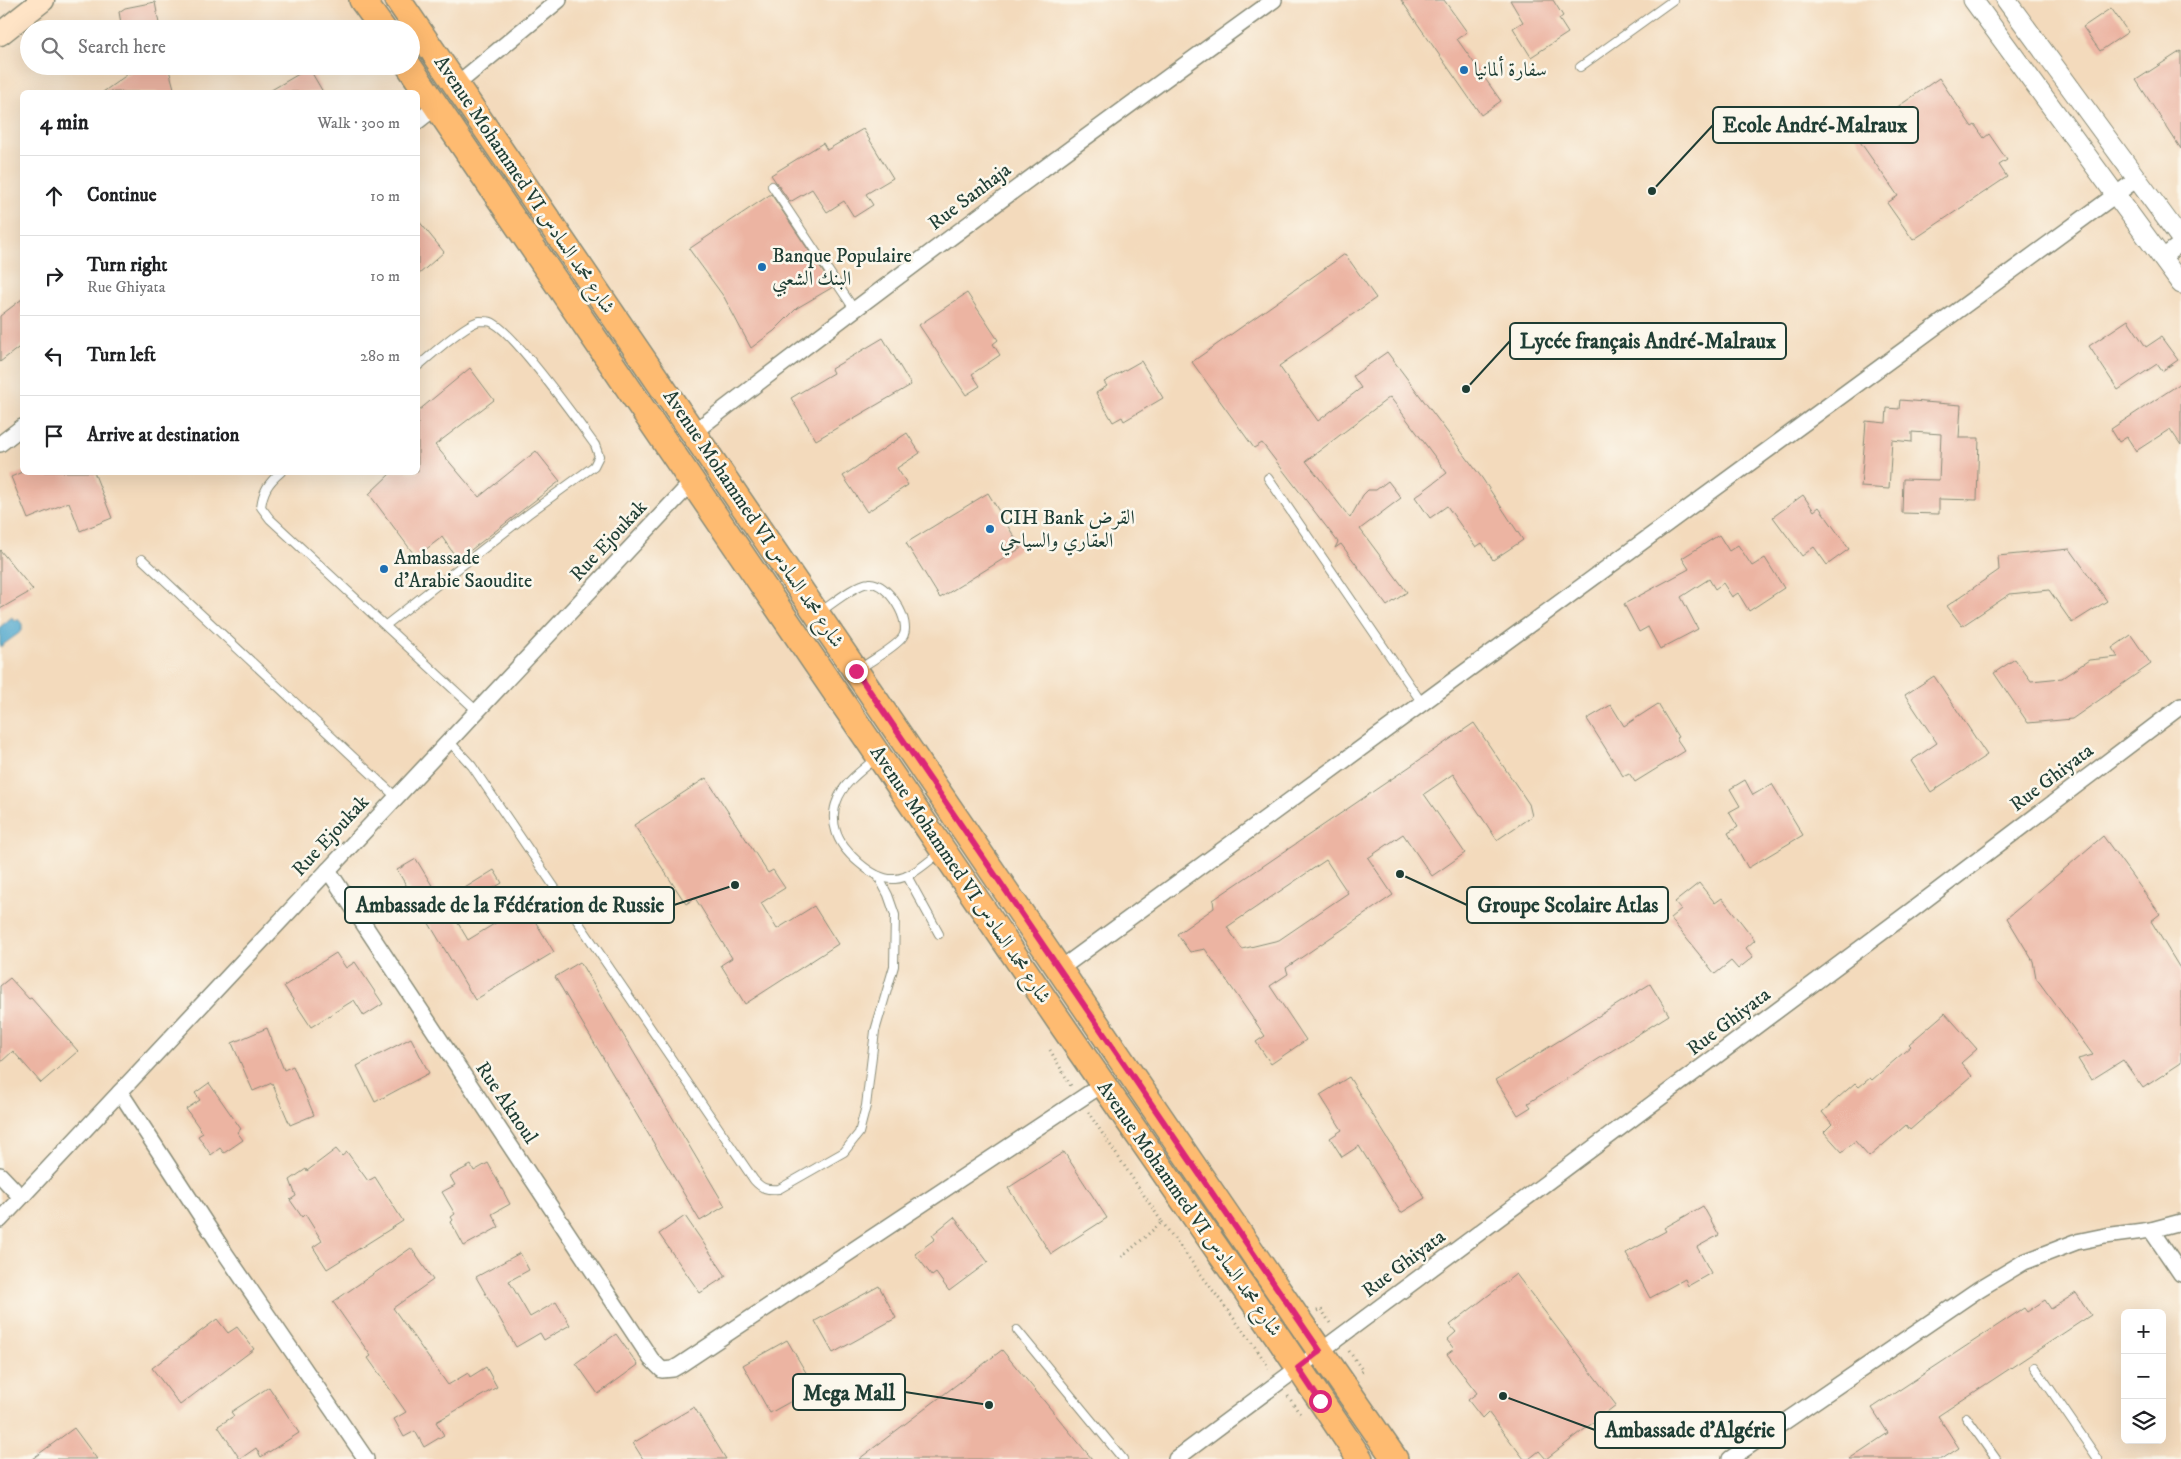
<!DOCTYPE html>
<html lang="en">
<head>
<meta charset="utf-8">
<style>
	:root { --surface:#fff; --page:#f6f6f6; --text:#202124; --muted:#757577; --line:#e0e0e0 }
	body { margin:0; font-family:"IM FELL DW Pica",Amiri,serif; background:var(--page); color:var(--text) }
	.controls { position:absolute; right:15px; bottom:15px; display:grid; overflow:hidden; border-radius:8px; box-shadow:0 5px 20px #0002 }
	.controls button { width:45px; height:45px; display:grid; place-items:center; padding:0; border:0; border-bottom:1px solid var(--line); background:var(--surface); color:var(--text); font:25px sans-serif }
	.stop { position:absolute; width:15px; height:15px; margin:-11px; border:4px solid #db2777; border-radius:50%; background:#fff }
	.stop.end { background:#db2777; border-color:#fff; box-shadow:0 1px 5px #0008 }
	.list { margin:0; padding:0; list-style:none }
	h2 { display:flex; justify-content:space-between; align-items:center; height:65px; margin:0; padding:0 20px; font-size:21px }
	h2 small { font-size:16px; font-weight:400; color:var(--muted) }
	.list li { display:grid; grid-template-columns:32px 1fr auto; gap:15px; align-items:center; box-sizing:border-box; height:80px; padding:0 20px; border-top:1px solid var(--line) }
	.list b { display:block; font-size:19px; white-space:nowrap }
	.list p { margin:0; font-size:16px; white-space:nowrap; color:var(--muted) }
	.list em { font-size:16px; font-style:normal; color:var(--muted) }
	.icon { flex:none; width:28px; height:28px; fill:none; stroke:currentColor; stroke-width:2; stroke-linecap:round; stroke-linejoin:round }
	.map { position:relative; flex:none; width:2181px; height:1459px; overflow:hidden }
	.search { position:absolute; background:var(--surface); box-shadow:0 5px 20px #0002; left:20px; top:20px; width:400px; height:55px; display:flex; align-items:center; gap:12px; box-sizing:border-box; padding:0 18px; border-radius:28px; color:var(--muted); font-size:19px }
	.panel { position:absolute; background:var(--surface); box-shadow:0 5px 20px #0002; left:20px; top:90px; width:400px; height:385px; border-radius:8px }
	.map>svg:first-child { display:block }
	.water { fill:#50a7cd; stroke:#387280 }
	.building { fill:#ecb4a2; fill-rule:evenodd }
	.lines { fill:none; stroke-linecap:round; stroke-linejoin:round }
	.service-casing { stroke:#898c78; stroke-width:10 }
	.minor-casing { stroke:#898c78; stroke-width:18 }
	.tertiary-casing { stroke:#898c78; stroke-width:21 }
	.secondary-casing { stroke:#898c78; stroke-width:25 }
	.primary-casing { stroke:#898c78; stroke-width:28 }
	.path { stroke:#898c78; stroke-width:3; stroke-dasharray:1 4; stroke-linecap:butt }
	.service { stroke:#fff; stroke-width:8 }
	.minor { stroke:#fff; stroke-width:15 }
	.tertiary { stroke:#fff; stroke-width:19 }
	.secondary { stroke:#ffe4c6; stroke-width:22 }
	.primary { stroke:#febb71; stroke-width:25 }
	.route { stroke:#db2777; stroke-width:6 }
	.poi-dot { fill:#1f6fb2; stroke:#fbf7ec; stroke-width:2 }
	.labels { text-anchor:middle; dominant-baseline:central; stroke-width:5; stroke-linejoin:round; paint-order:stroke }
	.poi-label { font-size:20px; fill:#1f3d34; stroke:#fbf7ec; text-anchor:start }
	.street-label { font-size:20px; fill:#1f3d34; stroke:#fbf7ec }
	.leader { fill:none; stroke:#1f3d34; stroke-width:2 }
	.callout-dot { fill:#1f3d34; stroke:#fbf7ec; stroke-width:2 }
	.callout { fill:#fbf7ec; stroke:#1f3d34; stroke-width:2 }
	.callout-label { font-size:21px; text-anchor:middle; font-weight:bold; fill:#1f3d34 }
</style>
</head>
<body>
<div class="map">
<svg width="2181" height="1459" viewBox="0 0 2181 1459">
	<rect width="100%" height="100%" fill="#fbf7ec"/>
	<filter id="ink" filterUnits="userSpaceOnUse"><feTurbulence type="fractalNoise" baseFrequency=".02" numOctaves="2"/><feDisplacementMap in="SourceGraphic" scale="10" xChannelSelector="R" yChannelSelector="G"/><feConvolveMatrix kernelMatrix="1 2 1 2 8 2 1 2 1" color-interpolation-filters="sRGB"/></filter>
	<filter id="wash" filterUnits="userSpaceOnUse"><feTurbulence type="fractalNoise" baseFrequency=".0096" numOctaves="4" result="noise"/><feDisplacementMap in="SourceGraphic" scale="20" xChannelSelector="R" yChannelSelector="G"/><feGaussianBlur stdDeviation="1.12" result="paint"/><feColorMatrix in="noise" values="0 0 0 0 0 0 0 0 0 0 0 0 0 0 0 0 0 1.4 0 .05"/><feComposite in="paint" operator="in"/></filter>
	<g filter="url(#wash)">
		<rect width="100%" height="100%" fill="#f3dabc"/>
		<polygon class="water" points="12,617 14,620 18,619 22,624 22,631 0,647 0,627"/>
		<g id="blocks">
			<g class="building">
				<polygon points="1401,0 1444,0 1467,32 1457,39 1501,101 1481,115"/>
				<polygon points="1510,0 1553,0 1563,16 1559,19 1568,33 1531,57 1513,28 1523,22"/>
				<polygon points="155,2 160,29 122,29 119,12 125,8"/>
				<polygon points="2111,8 2128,32 2100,51 2083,27"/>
				<polygon points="2181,51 2181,149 2136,80"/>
				<polygon points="130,66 168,66 175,92 103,92 131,72"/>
				<polygon points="309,68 323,92 268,92"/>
				<polygon points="1939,78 1972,127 1975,125 1984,138 1989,134 2007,160 1999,165 2007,177 1913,240 1887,203 1898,196 1856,136"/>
				<polygon points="863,129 893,178 866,194 873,205 854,217 844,201 827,212 812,189 790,202 771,175 823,143 827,150"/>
				<polygon points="771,194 833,287 797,308 774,331 751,348 724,297 689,249"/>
				<polygon points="418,220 444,252 418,275"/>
				<polygon points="1345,254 1376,298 1279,366 1318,421 1361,388 1353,376 1387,352 1482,478 1523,540 1493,560 1482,543 1476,547 1447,506 1430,518 1415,497 1447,473 1390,397 1306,461 1350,518 1363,495 1368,490 1376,490 1388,481 1401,498 1360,529 1407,592 1387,606 1341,544 1335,548 1338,542 1262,443 1254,448 1192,362"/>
				<polygon points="967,293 998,340 993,344 1000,355 972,374 980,386 966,395 919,325"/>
				<polygon points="22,299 22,345 0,362 0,316"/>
				<polygon points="2128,320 2146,347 2161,337 2178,360 2162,371 2157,364 2118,390 2089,346"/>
				<polygon points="883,338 911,385 816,440 791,398 833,373 831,369"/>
				<polygon points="1141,361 1163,398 1124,421 1122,417 1113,422 1096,393 1107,386 1104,382"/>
				<polygon points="470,368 494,400 435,445 479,497 536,451 560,481 458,560 442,537 416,557 369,494 392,472 418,472 418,411"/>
				<polygon points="2181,383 2181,445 2170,429 2136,451 2127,437 2119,442 2111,429"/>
				<polygon points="1900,400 1961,405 1959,438 1979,438 1977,500 1939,499 1939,514 1902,513 1903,479 1939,480 1941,434 1912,432 1912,442 1892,440 1889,489 1861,487 1866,421 1886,423 1887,408 1899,409"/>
				<polygon points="907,433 920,453 897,468 908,485 867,512 843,476"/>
				<polygon points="22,472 94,472 112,518 80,531 69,502 28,519 11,477"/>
				<polygon points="988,493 1021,548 940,598 906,543"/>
				<polygon points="1803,495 1814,511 1819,507 1849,549 1827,565 1814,547 1802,556 1773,517"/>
				<polygon points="1719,535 1729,551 1738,545 1752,566 1765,558 1784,588 1749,611 1738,593 1732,597 1723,583 1715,589 1709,579 1681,597 1698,629 1660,649 1648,627 1639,632 1624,604 1689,569 1682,558"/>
				<polygon points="2070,549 2107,601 2072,623 2049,590 2010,594 1962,626 1947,606 1999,570 1998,556"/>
				<polygon points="0,550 33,590 0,609"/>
				<polygon points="2131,635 2151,664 2072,719 2028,723 1994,673 2015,659 2031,681 2062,678 2089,660 2118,657 2112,648"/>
				<polygon points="1934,676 1987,755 1931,792 1911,761 1937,743 1905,695"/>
				<polygon points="1658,704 1678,737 1676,738 1685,751 1635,782 1629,773 1623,776 1587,719 1611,705 1624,726"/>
				<path d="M 1474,723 L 1529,804 L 1532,816 L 1497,840 L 1453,774 L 1424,794 L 1465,853 L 1432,876 L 1403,834 L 1368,858 L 1393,895 L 1286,968 L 1288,974 L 1270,986 L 1306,1040 L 1271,1064 L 1256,1042 L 1265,1036 L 1205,949 L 1190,952 L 1177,934 L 1214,908 L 1213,900 ZM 1326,860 L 1348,893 L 1279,940 L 1242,949 L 1227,927 Z"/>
				<polygon points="706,778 768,873 773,870 785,888 761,903 777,929 814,906 838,944 745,1004 721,965 732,958 695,898 686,904 634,825"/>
				<polygon points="1745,780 1753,795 1772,784 1803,835 1748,868 1728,833 1738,827 1729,812 1740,806 1730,789"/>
				<polygon points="2103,836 2160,914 2151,921 2181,970 2181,1063 2143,1088 2123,1060 2091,1080 2078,1059 2093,1055 2036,978 2033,961 2007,918"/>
				<polygon points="416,859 442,902 494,870 502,883 452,913 468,940 525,905 554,952 475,1000 397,870"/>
				<polygon points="1699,883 1715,903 1722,898 1755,940 1746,948 1753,957 1738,969 1731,961 1715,974 1670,918 1681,909 1675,902"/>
				<polygon points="336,953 346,968 355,962 383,1004 364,1016 354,1000 311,1027 284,986"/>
				<polygon points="580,962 725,1206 700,1221 555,977"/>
				<polygon points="10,978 29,999 31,998 78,1051 41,1083 13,1051 0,1063 0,986"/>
				<polygon points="1650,984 1669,1015 1528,1103 1531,1107 1518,1115 1496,1080"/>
				<polygon points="1945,1013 1977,1049 1961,1063 1972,1076 1910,1130 1906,1125 1869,1157 1855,1141 1842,1152 1824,1132 1832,1124 1822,1112 1855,1083 1859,1087 1870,1078 1872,1080 1911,1046 1909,1044"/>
				<polygon points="267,1028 284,1070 293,1066 314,1115 290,1125 272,1083 253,1091 232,1043"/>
				<polygon points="411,1038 429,1073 375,1102 357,1066"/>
				<polygon points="1349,1077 1425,1198 1401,1213 1359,1146 1342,1157 1330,1138 1342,1130 1320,1095"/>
				<polygon points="209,1083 241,1129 237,1132 243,1140 224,1153 220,1148 211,1155 198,1136 203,1133 186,1109 200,1100 195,1093"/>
				<polygon points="336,1149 342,1156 347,1152 368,1181 375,1177 403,1221 327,1269 313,1247 322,1241 305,1214 302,1217 290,1200 296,1196 290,1180 306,1169 307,1171"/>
				<polygon points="1064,1152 1107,1218 1051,1254 1008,1188"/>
				<polygon points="488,1163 510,1204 492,1214 499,1227 464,1246 451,1222 453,1220 451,1217 455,1214 442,1192 455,1185 450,1176 471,1165 474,1171"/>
				<polygon points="1703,1206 1719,1235 1697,1247 1711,1273 1688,1286 1685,1279 1650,1298 1626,1253 1666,1231 1664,1228"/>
				<polygon points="685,1216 726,1276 700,1293 659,1234"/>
				<polygon points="954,1217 988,1262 949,1291 936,1273 932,1276 915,1254 935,1239 932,1235"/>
				<polygon points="411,1248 433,1280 393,1308 448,1385 468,1373 470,1377 486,1367 497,1387 436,1422 444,1435 424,1447 415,1431 404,1437 394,1419 406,1412 368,1358 371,1356 333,1302"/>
				<polygon points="520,1253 529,1270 509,1281 530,1317 556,1302 570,1325 544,1340 540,1333 516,1347 476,1277"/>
				<polygon points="1516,1274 1616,1405 1546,1459 1539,1451 1529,1459 1524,1459 1488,1412 1482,1418 1468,1400 1477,1393 1447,1354 1454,1349 1447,1340 1456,1332 1450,1325"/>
				<polygon points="879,1286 896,1318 833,1353 815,1321"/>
				<polygon points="2076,1293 2091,1315 1938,1416 1959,1448 1942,1459 1849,1459 1888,1433 1872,1408 2024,1308 2027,1312 2045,1300 2051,1309"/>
				<polygon points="217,1319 228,1333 237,1327 254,1349 180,1405 152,1368"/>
				<polygon points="616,1334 638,1365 598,1394 576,1363"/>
				<polygon points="787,1340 815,1388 770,1413 743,1365"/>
				<polygon points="1002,1350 1092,1459 859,1459"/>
				<polygon points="269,1387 299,1433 261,1457 256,1448 240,1459 218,1426 234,1416 231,1412"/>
				<polygon points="694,1407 726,1459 643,1459 633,1443"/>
				<polygon points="74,1428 97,1459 32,1459"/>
			</g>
		</g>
	</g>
	<g filter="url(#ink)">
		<use href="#blocks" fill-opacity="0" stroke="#898c78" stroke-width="1"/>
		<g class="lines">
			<g class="service-casing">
				<g id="service">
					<polyline points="1580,67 1673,0"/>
					<polyline points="772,186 854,309"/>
					<path d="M 281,472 C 268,483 263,491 261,507 L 270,519 L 477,711"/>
					<polyline points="1268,478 1422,703"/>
					<polyline points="142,559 396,797"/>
					<path d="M 820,612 C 832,604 856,584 869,583 C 887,581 914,623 902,638 C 893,649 870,661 858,670"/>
					<path d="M 386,625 L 528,514 L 594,466 L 599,456 L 595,445 C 579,423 512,329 491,322 C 489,321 483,321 480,321 C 466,323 430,356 418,366"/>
					<path d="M 449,741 L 472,766 L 754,1180 C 762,1189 767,1190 779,1189 L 844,1152 L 859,1133 L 866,1106 L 875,1031 L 894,966 L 895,915 L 888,895 L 878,876"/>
					<path d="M 875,759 C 862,770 843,783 837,801 C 833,810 833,822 836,831 C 841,851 874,881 895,879 C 912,878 928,861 941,852"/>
					<polyline points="907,876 939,934"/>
					<polyline points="1017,1330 1123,1459"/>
					<polyline points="2035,1367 2098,1459"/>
					<polyline points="1966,1417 1996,1459"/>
				</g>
			</g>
			<g class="minor-casing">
				<g id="minor">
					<polyline points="456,85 559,0"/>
					<polyline points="418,121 437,106"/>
					<polyline points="2162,258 2181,243"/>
					<path d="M 694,432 C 885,285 1079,141 1274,0"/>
					<polyline points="0,444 22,427"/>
					<polyline points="328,870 651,1359 662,1370 673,1369 680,1365 1103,1084"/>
					<polyline points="1060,969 2137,179"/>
					<polyline points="120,1092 225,1253 366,1459"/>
					<polyline points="0,1175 21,1197"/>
					<polyline points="0,1220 693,481"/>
					<polyline points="2151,1230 2181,1274"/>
					<polyline points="1176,1459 1908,913 2181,706"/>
					<polyline points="1730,1459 1979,1289 2024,1262 2076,1242 2105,1236 2151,1230 2181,1222"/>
				</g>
			</g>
			<g class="tertiary-casing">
				<g id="tertiary">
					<polyline points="1973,0 2181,284"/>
					<polyline points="2006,0 2181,239"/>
				</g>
			</g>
			<g class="secondary-casing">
				<polyline id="secondary" points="0,34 43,0"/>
			</g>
			<g class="primary-casing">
				<g id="primary">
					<polyline points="362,0 383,29"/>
					<polyline points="398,0 1300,1322 1395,1459"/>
					<polyline points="409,66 1064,1028 1278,1337 1360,1459"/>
				</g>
			</g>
			<g class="path">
				<polyline points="1050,1050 1071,1086"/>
				<polyline points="1088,1112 1162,1222 1121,1258"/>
				<polyline points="1162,1222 1258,1351"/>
				<polyline points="1317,1311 1321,1309 1330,1323"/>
				<polyline points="1258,1351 1269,1368"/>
				<polyline points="1349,1351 1363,1371 1360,1373"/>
				<polyline points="1288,1396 1300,1414 1302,1412"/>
			</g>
			<use href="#service" class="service"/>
			<use href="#minor" class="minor"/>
			<use href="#tertiary" class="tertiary"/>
			<use href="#secondary" class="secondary"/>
			<use href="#primary" class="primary"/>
		</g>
	</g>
	<g class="lines" filter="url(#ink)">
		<polyline class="route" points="856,671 1320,1351 1298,1368 1320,1401"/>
	</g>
	<g class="poi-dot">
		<circle cx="1464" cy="70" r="5"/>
		<circle cx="762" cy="267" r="5"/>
		<circle cx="990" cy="529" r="5"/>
		<circle cx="384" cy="569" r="5"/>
	</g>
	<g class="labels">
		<g class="poi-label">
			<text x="1474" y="70">سفارة ألمانيا</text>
			<text x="772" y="256">Banque Populaire<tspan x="772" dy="23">البنك الشعبي</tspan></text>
			<text x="1000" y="518">CIH Bank القرض<tspan x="1000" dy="23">العقاري والسياحي</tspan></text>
			<text x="394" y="558">Ambassade<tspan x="394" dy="23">d'Arabie Saoudite</tspan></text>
		</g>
		<g class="street-label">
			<text transform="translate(524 185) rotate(56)">Avenue Mohammed VI شارع محمد السادس</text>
			<text transform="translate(970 197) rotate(-37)">Rue Sanhaja</text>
			<text transform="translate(753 519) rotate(56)">Avenue Mohammed VI شارع محمد السادس</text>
			<text transform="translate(609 541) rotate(-47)">Rue Ejoukak</text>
			<text transform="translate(2052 778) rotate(-37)">Rue Ghiyata</text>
			<text transform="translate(331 836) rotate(-47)">Rue Ejoukak</text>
			<text transform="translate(960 875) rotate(56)">Avenue Mohammed VI شارع محمد السادس</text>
			<text transform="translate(1729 1022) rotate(-37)">Rue Ghiyata</text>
			<text transform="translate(506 1103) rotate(56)">Rue Aknoul</text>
			<text transform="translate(1189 1209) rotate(55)">Avenue Mohammed VI شارع محمد السادس</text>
			<text transform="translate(1404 1264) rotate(-37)">Rue Ghiyata</text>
		</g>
	</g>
	<path class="leader" d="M1652 191L1713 125M1466 389L1510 341M1400 874L1467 905M735 885L674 905M989 1405L905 1392M1503 1396L1595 1430"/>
	<g class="callout-dot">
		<circle cx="1652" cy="191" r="5"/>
		<circle cx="1466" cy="389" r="5"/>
		<circle cx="1400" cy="874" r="5"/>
		<circle cx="735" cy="885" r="5"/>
		<circle cx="989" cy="1405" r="5"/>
		<circle cx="1503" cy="1396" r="5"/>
	</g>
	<g class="callout">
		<rect x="1713" y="107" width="205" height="36" rx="5"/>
		<rect x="1510" y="323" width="276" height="36" rx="5"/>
		<rect x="1467" y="887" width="201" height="36" rx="5"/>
		<rect x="345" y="887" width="329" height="36" rx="5"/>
		<rect x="793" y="1374" width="112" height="36" rx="5"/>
		<rect x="1595" y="1412" width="190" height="36" rx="5"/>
	</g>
	<g class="callout-label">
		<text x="1815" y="132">Ecole André-Malraux</text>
		<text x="1648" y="348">Lycée français André-Malraux</text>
		<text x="1568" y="912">Groupe Scolaire Atlas</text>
		<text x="510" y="912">Ambassade de la Fédération de Russie</text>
		<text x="849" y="1400">Mega Mall</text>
		<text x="1690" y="1437">Ambassade d'Algérie</text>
	</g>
</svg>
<div class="controls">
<button>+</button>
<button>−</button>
<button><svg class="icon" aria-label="layers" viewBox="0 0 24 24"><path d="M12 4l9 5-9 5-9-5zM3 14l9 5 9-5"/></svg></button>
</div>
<div class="stop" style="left:1320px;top:1401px"></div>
<div class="stop end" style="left:856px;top:671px"></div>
<div class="search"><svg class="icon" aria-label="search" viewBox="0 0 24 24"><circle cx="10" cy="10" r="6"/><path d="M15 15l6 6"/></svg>Search here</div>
<section class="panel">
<h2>4 min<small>Walk · 300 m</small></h2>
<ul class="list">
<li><svg class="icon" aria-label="ahead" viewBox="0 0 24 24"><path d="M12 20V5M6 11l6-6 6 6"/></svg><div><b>Continue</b></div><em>10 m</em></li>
<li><svg class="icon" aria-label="right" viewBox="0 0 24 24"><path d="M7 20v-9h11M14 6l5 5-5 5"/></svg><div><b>Turn right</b><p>Rue Ghiyata</p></div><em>10 m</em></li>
<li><svg class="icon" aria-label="left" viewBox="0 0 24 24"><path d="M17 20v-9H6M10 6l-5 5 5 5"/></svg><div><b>Turn left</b></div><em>280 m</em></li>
<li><svg class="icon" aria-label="arrive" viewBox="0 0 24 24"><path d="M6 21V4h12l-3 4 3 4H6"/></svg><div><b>Arrive at destination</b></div></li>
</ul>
</section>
</div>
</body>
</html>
